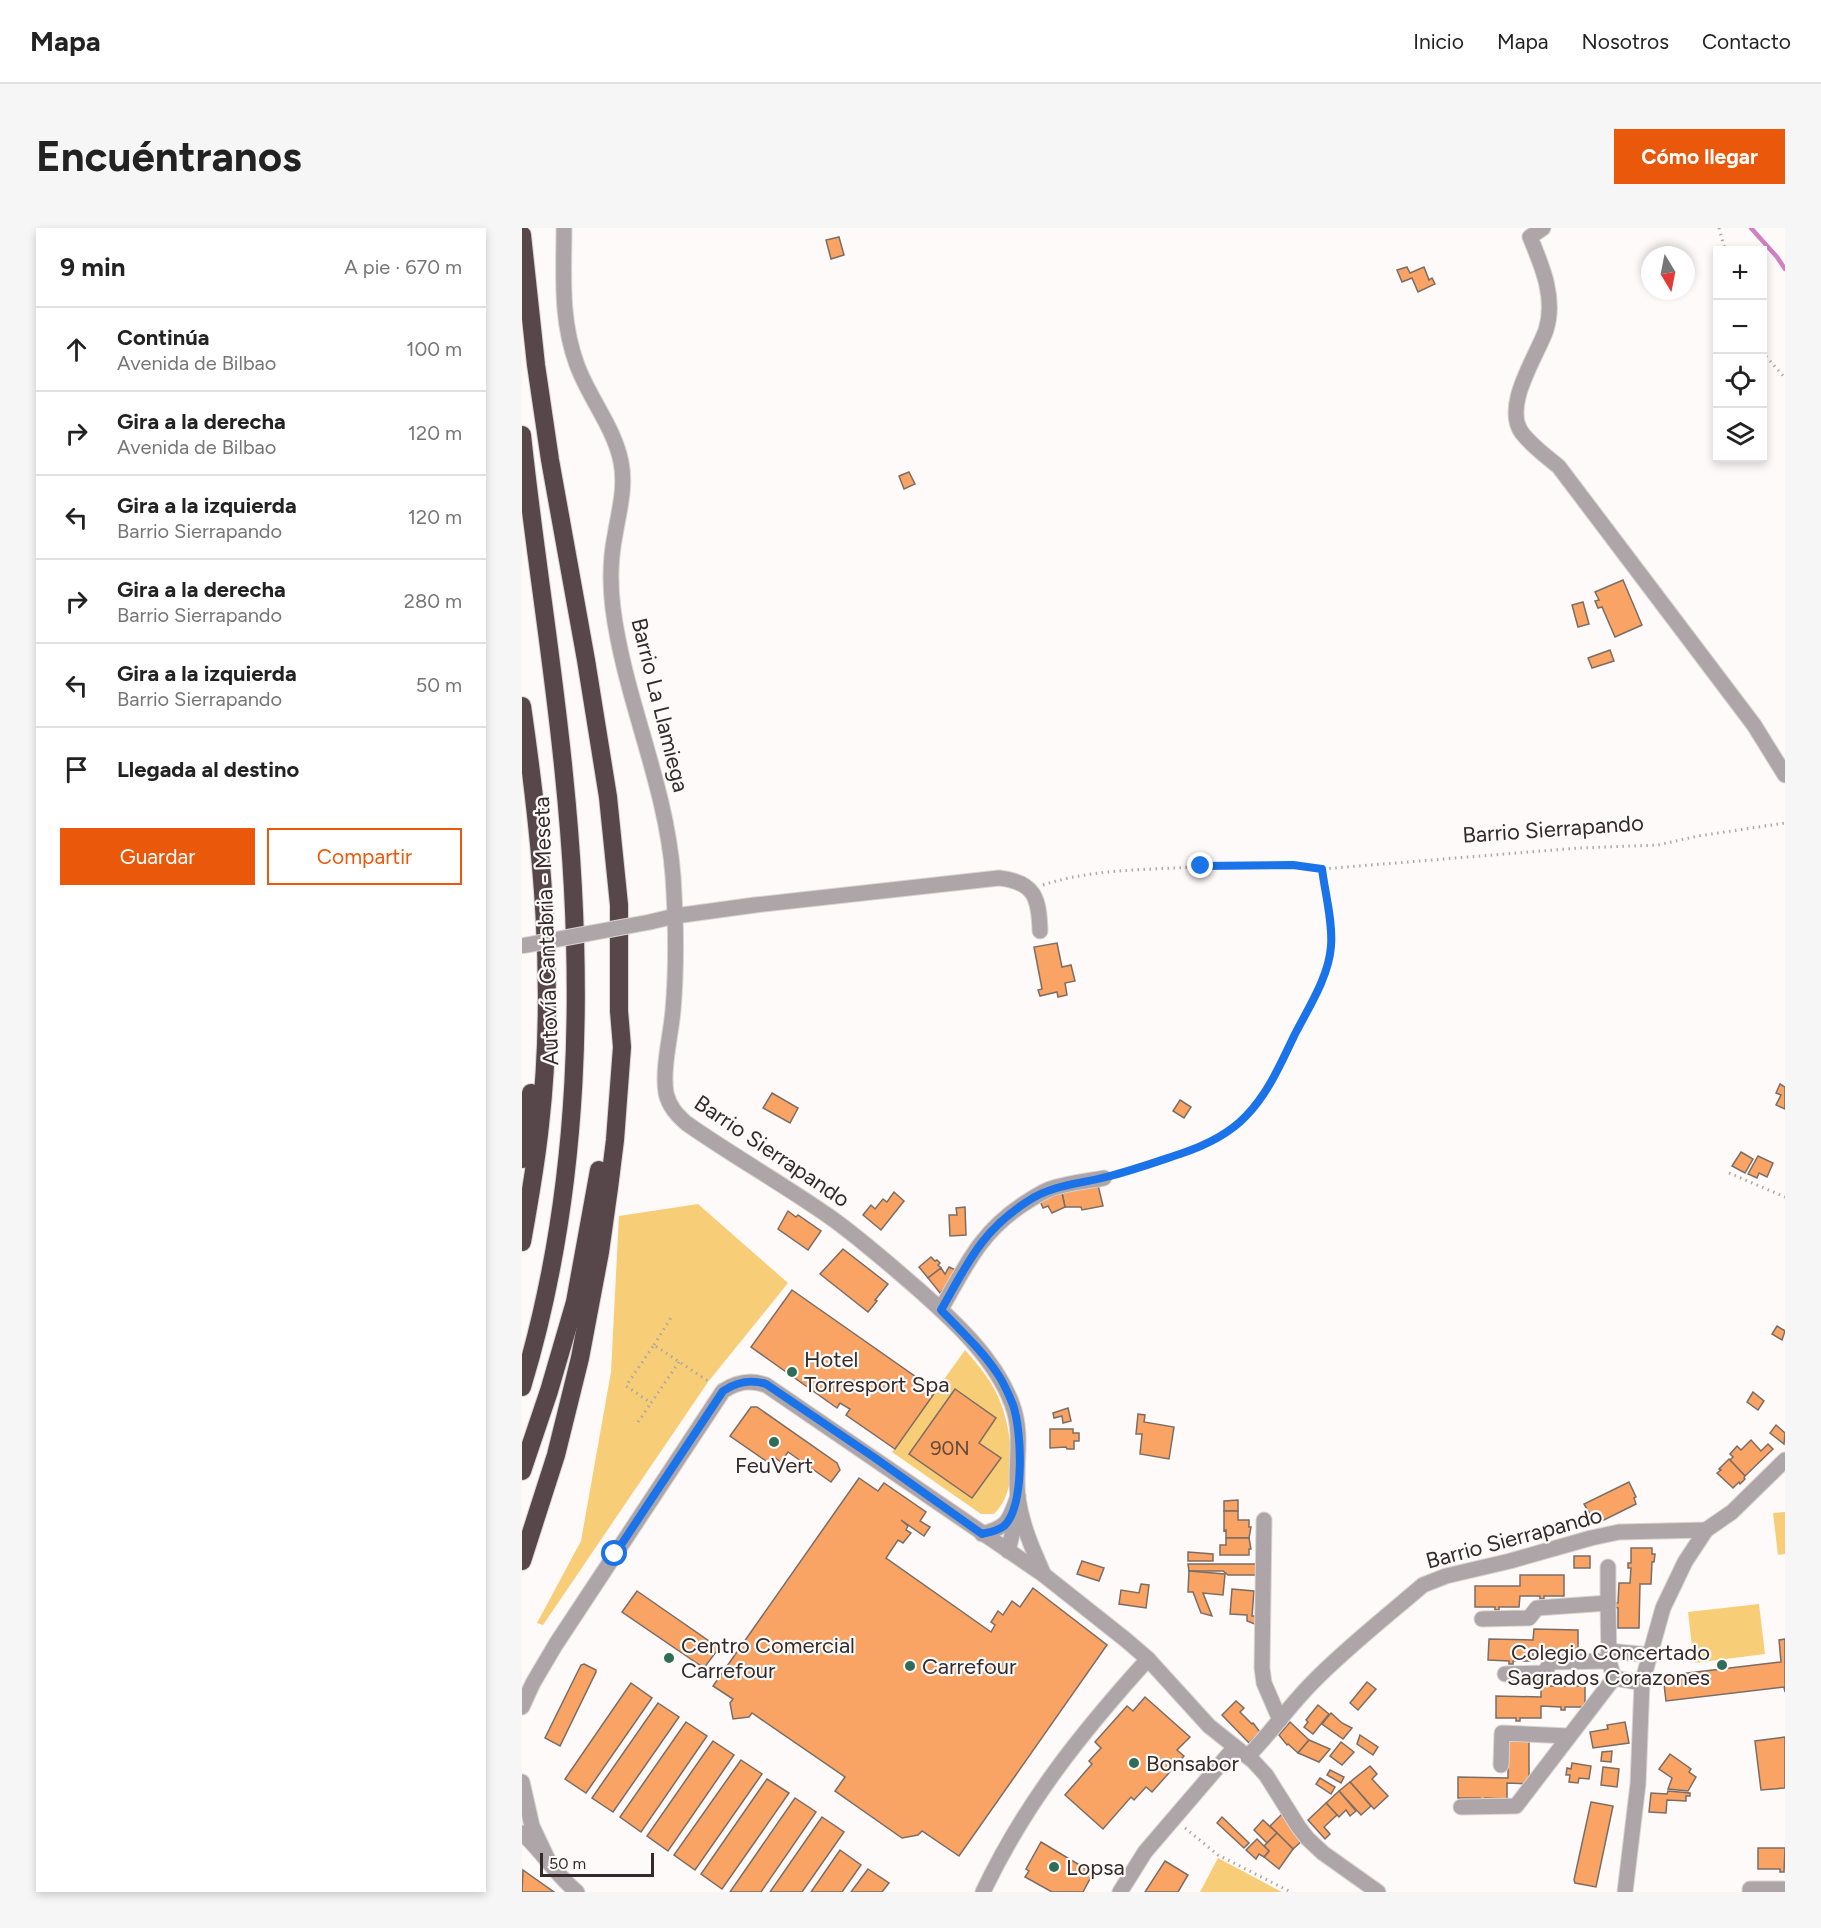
<!DOCTYPE html>
<html lang="es">
<head>
<meta charset="utf-8">
<style>
	:root { --surface:#fff; --page:#f6f6f6; --text:#222; --muted:#767676; --line:#e0e0e0; --accent:#ea580c }
	body { margin:0; font-family:Figtree,sans-serif; background:var(--page); color:var(--text) }
	.controls { position:absolute; right:18px; top:18px; display:grid; overflow:hidden; border-radius:0px; box-shadow:0 3px 9px #0003 }
	.controls button { width:54px; height:54px; display:grid; place-items:center; padding:0; border:0; border-bottom:2px solid var(--line); background:var(--surface); color:var(--text); font:30px sans-serif }
	.compass { position:absolute; left:1119px; top:18px; width:54px; height:54px; border-radius:50%; background:var(--surface); box-shadow:0 3px 9px #0003; rotate:170deg }
	.scale { position:absolute; left:18px; bottom:15px; width:114px; box-sizing:border-box; padding-left:6px; border:3px solid #332b2a; border-top:0; font-size:16px; line-height:21px; white-space:nowrap; color:#332b2a; -webkit-text-stroke:4px #fefaf9; paint-order:stroke }
	.stop { position:absolute; width:18px; height:18px; margin:-14px; border:4px solid #1a73e8; border-radius:50%; background:#fff }
	.stop.end { background:#1a73e8; border-color:#fff; box-shadow:0 2px 6px #0008 }
	.list { margin:0; padding:0; list-style:none }
	h2 { display:flex; justify-content:space-between; align-items:center; height:78px; margin:0; padding:0 24px; font-size:26px }
	h2 small { font-size:20px; font-weight:400; color:var(--muted) }
	.list li { display:grid; grid-template-columns:39px 1fr auto; gap:18px; align-items:center; box-sizing:border-box; height:84px; padding:0 24px; border-top:2px solid var(--line) }
	.list b { display:block; font-size:22px; white-space:nowrap }
	.list p { margin:0; font-size:20px; white-space:nowrap; color:var(--muted) }
	.list em { font-size:20px; font-style:normal; color:var(--muted) }
	.actions { display:flex; gap:12px; padding:18px 24px }
	.actions a { flex:1; padding:14px 0; border:2px solid var(--accent); border-radius:0px; text-align:center; font-size:21px; color:var(--accent) }
	.actions .main { background:var(--accent); color:#fff }
	.icon { flex:none; width:33px; height:33px; fill:none; stroke:currentColor; stroke-width:2; stroke-linecap:round; stroke-linejoin:round }
	.map { position:relative; flex:none; width:1263px; height:1664px; overflow:hidden; border-radius:0px }
	header { display:flex; align-items:center; gap:36px; box-sizing:border-box; height:84px; padding:0 30px; background:var(--surface); border-bottom:2px solid var(--line) }
	header strong { font-size:28px }
	nav { display:flex; gap:33px; margin-inline-start:auto; font-size:21px }
	.intro { display:flex; align-items:center; justify-content:space-between; box-sizing:border-box; height:144px; padding:0 36px }
	h1 { margin:0; font-size:42px }
	.button { padding:15px 27px; border-radius:0px; background:var(--accent); color:#fff; font-size:21px; font-weight:700 }
	main { display:flex; gap:36px; padding:0 36px }
	aside { flex:1; background:var(--surface); border-radius:0px; box-shadow:0 3px 9px #0003 }
	.map>svg:first-child { display:block }
	.green { fill:#f7cd77 }
	.lines { fill:none; stroke-linecap:round; stroke-linejoin:round }
	.stream { stroke:#cf81c4; stroke-width:4.5 }
	.building { fill:#f9a364; stroke:#7c6d64; stroke-width:1.5 }
	.minor-casing { stroke:#d9d5d4; stroke-width:17 }
	.highway-casing { stroke:#d9d5d4; stroke-width:20 }
	.path { stroke:#ada8a7; stroke-width:3; stroke-dasharray:1.5 4.5; stroke-linecap:butt }
	.minor { stroke:#ada5a7; stroke-width:15 }
	.highway { stroke:#57464a; stroke-width:18 }
	.minor-bridge-casing { stroke:#d9d5d4; stroke-width:17; stroke-linecap:butt }
	.minor-bridge { stroke:#ada5a7; stroke-width:15 }
	.route { stroke:#1a73e8; stroke-width:8 }
	.poi-dot { fill:#306d58; stroke:#fefaf9; stroke-width:2 }
	.labels { text-anchor:middle; dominant-baseline:central; stroke-width:4.5; stroke-linejoin:round; paint-order:stroke }
	.number-label { font-size:20px; fill:#644938 }
	.street-label { font-size:22px; fill:#332b2a; stroke:#fefaf9 }
	.poi-label { font-size:22px; fill:#332b2a; stroke:#fefaf9; text-anchor:start }
</style>
</head>
<body>
<header>
<strong>Mapa</strong>
<nav><a>Inicio</a><a>Mapa</a><a>Nosotros</a><a>Contacto</a></nav>
</header>
<div class="intro"><h1>Encuéntranos</h1><a class="button">Cómo llegar</a></div>
<main>
<aside>
<h2>9 min<small>A pie · 670 m</small></h2>
<ul class="list">
<li><svg class="icon" aria-label="ahead" viewBox="0 0 24 24"><path d="M12 20V5M6 11l6-6 6 6"/></svg><div><b>Continúa</b><p>Avenida de Bilbao</p></div><em>100 m</em></li>
<li><svg class="icon" aria-label="right" viewBox="0 0 24 24"><path d="M7 20v-9h11M14 6l5 5-5 5"/></svg><div><b>Gira a la derecha</b><p>Avenida de Bilbao</p></div><em>120 m</em></li>
<li><svg class="icon" aria-label="left" viewBox="0 0 24 24"><path d="M17 20v-9H6M10 6l-5 5 5 5"/></svg><div><b>Gira a la izquierda</b><p>Barrio Sierrapando</p></div><em>120 m</em></li>
<li><svg class="icon" aria-label="right" viewBox="0 0 24 24"><path d="M7 20v-9h11M14 6l5 5-5 5"/></svg><div><b>Gira a la derecha</b><p>Barrio Sierrapando</p></div><em>280 m</em></li>
<li><svg class="icon" aria-label="left" viewBox="0 0 24 24"><path d="M17 20v-9H6M10 6l-5 5 5 5"/></svg><div><b>Gira a la izquierda</b><p>Barrio Sierrapando</p></div><em>50 m</em></li>
<li><svg class="icon" aria-label="arrive" viewBox="0 0 24 24"><path d="M6 21V4h12l-3 4 3 4H6"/></svg><div><b>Llegada al destino</b></div></li>
</ul>
<div class="actions"><a class="main">Guardar</a><a>Compartir</a></div>
</aside>
<div class="map">
<svg width="1263" height="1664" viewBox="0 0 1263 1664">
	<rect width="100%" height="100%" fill="#fefaf9"/>
	<g class="green">
		<polygon points="176,976 266,1055 186,1154 21,1397 15,1395 59,1313 89,1144 97,988"/>
		<path d="M 443,1122 C 457,1138 472,1155 479,1176 C 490,1205 498,1262 472,1286 L 459,1286 L 370,1224 Z"/>
		<polygon points="1263,1284 1263,1326 1256,1327 1251,1285"/>
		<polygon points="1237,1376 1243,1426 1172,1435 1166,1384"/>
		<polygon points="696,1630 760,1664 678,1664"/>
	</g>
	<g class="lines">
		<polyline class="stream" points="1229,0 1255,29 1263,41"/>
	</g>
	<g class="building">
		<polygon points="317,9 322,27 309,31 304,12"/>
		<polygon points="885,39 888,45 902,39 907,52 910,50 913,56 896,64 890,50 880,54 875,42"/>
		<polygon points="387,244 393,256 382,261 377,248"/>
		<polygon points="1101,352 1120,397 1093,409 1080,379 1076,380 1073,373 1077,372 1073,364"/>
		<polygon points="1061,374 1067,396 1056,399 1050,377"/>
		<polygon points="1088,422 1092,433 1070,440 1066,430"/>
		<polygon points="535,715 540,739 549,737 553,753 543,755 545,767 536,769 535,764 518,768 516,762 520,761 512,719"/>
		<polygon points="1258,856 1263,859 1263,881 1254,877 1259,867 1254,865"/>
		<polygon points="250,865 276,880 268,895 241,880"/>
		<polygon points="658,872 669,879 662,890 651,883"/>
		<polygon points="1219,924 1231,931 1223,945 1210,938"/>
		<polygon points="1236,928 1251,935 1245,949 1237,945 1235,950 1226,946"/>
		<polygon points="576,957 581,978 560,982 559,979 543,979 540,965"/>
		<polygon points="372,964 382,973 359,1002 341,987 349,977 353,981 361,971 365,974"/>
		<polygon points="540,965 543,979 530,985 526,978 521,980 518,973"/>
		<polygon points="443,979 444,1007 428,1008 427,987 435,987 434,980"/>
		<polygon points="266,983 274,989 276,987 299,1003 286,1022 256,1001"/>
		<polygon points="321,1021 366,1056 353,1072 355,1073 346,1084 298,1046"/>
		<polygon points="409,1029 413,1033 415,1032 418,1035 416,1037 419,1040 406,1050 397,1039"/>
		<polygon points="427,1039 436,1043 430,1053 418,1065 406,1050 419,1040 423,1046"/>
		<polygon points="270,1062 414,1163 373,1221 324,1187 328,1181 318,1175 315,1180 229,1119"/>
		<polygon points="1255,1098 1263,1103 1260,1112 1250,1106"/>
		<polygon points="433,1161 474,1190 457,1215 479,1230 450,1270 387,1226"/>
		<polygon points="1231,1164 1242,1173 1236,1182 1225,1174"/>
		<polygon points="229,1179 235,1179 315,1235 318,1242 309,1254 266,1224 259,1234 252,1229 247,1235 208,1208"/>
		<polygon points="546,1180 549,1193 541,1195 540,1188 532,1190 531,1185"/>
		<polygon points="616,1186 623,1187 622,1194 652,1199 647,1231 618,1226 620,1206 614,1206"/>
		<polygon points="1254,1197 1263,1205 1262,1216 1248,1205"/>
		<polygon points="528,1201 551,1201 551,1205 557,1205 557,1213 552,1213 552,1221 545,1221 544,1219 528,1220"/>
		<polygon points="1229,1212 1239,1223 1246,1216 1251,1221 1223,1248 1208,1232 1211,1229 1208,1226 1215,1218 1219,1222"/>
		<polygon points="1207,1231 1223,1248 1222,1250 1223,1251 1218,1256 1217,1254 1211,1260 1195,1245 1199,1242 1197,1241"/>
		<polygon points="337,1250 356,1263 362,1255 404,1284 398,1293 408,1299 402,1308 379,1292 386,1298 384,1302 389,1305 381,1315 376,1312 364,1330 469,1404 473,1397 469,1394 476,1383 481,1387 490,1373 498,1379 511,1360 585,1417 437,1628 400,1603 396,1607 380,1610 313,1563 323,1549 230,1485 227,1489 211,1491 208,1475 211,1471 191,1458"/>
		<polygon points="1107,1254 1114,1269 1112,1270 1114,1276 1078,1294 1074,1283 1068,1286 1062,1276"/>
		<polygon points="716,1272 716,1283 702,1283 702,1273"/>
		<polygon points="702,1283 716,1283 716,1292 727,1292 727,1299 729,1299 727,1310 704,1310 704,1302 702,1303"/>
		<polygon points="704,1310 727,1310 729,1321 727,1321 727,1327 698,1327 698,1317 704,1317"/>
		<polygon points="1109,1320 1130,1320 1130,1326 1133,1326 1132,1334 1130,1334 1129,1356 1118,1356 1117,1400 1096,1400 1096,1380 1093,1379 1093,1375 1096,1375 1097,1355 1108,1355 1109,1340 1106,1340 1106,1335 1109,1335"/>
		<polygon points="666,1324 691,1326 691,1333 666,1333"/>
		<rect x="1052" y="1328" width="16" height="12"/>
		<polygon points="560,1333 582,1340 577,1353 555,1346"/>
		<polygon points="666,1336 738,1336 738,1347 706,1347 701,1343 667,1343"/>
		<polygon points="667,1343 703,1346 701,1367 681,1365 690,1388 679,1385 671,1364 666,1364"/>
		<polygon points="998,1347 1042,1347 1042,1368 1022,1368 1022,1371 1018,1371 1018,1368 998,1368 997,1379 977,1379 977,1382 973,1382 973,1379 953,1379 953,1358 998,1358"/>
		<polygon points="619,1356 627,1357 624,1380 597,1376 599,1362 617,1365"/>
		<polygon points="710,1361 732,1363 730,1388 735,1388 735,1397 725,1393 725,1387 708,1386"/>
		<polygon points="115,1363 197,1420 182,1440 100,1384"/>
		<polygon points="1012,1401 1056,1402 1056,1423 1036,1422 1035,1425 1031,1425 1031,1422 1011,1422 1011,1433 991,1433 991,1436 987,1436 987,1433 966,1432 967,1411 1011,1412"/>
		<polygon points="1263,1411 1263,1464 1262,1459 1144,1473 1141,1448 1259,1434 1257,1412"/>
		<polygon points="62,1436 74,1442 74,1444 38,1518 23,1510 59,1437"/>
		<polygon points="845,1454 854,1461 836,1482 828,1475"/>
		<polygon points="109,1455 130,1470 64,1565 43,1551"/>
		<polygon points="1019,1458 1063,1458 1063,1479 1043,1479 1043,1482 1039,1482 1039,1479 1019,1478 1019,1490 998,1490 998,1493 994,1493 994,1490 974,1490 974,1468 1019,1469"/>
		<polygon points="623,1469 668,1509 655,1522 662,1528 630,1564 624,1559 612,1572 609,1569 581,1601 543,1567 570,1536 567,1533 579,1520 573,1514 605,1478 611,1483"/>
		<polygon points="714,1473 722,1480 718,1484 730,1496 731,1495 738,1504 727,1515 700,1487"/>
		<polygon points="136,1475 157,1489 91,1584 70,1570"/>
		<polygon points="796,1477 807,1486 791,1506 782,1499 786,1494 784,1492"/>
		<polygon points="809,1485 820,1495 830,1500 821,1511 800,1496"/>
		<polygon points="164,1494 185,1508 119,1604 98,1589"/>
		<polygon points="768,1494 787,1512 776,1525 766,1516 765,1517 757,1507"/>
		<polygon points="1103,1494 1107,1515 1071,1520 1068,1504 1086,1501 1085,1497"/>
		<polygon points="838,1507 856,1519 851,1527 835,1516"/>
		<polygon points="1263,1509 1263,1560 1239,1562 1233,1513"/>
		<polygon points="986,1511 1007,1511 1007,1556 985,1555 985,1571 963,1570 963,1573 958,1573 958,1570 936,1570 936,1549 986,1550"/>
		<polygon points="787,1512 808,1521 797,1534 776,1525"/>
		<polygon points="191,1513 212,1527 146,1623 125,1608"/>
		<polygon points="819,1514 832,1524 820,1537 808,1528"/>
		<polygon points="1090,1523 1089,1534 1079,1533 1080,1524"/>
		<polygon points="1148,1526 1169,1541 1167,1544 1174,1549 1166,1563 1146,1561 1150,1550 1137,1541"/>
		<polygon points="219,1532 240,1546 173,1642 152,1627"/>
		<polygon points="1050,1535 1069,1538 1067,1551 1057,1550 1056,1555 1047,1554 1048,1547 1044,1547 1045,1540 1049,1541"/>
		<polygon points="848,1538 855,1546 850,1551 866,1568 852,1581 828,1554"/>
		<polygon points="1081,1539 1097,1541 1095,1559 1079,1557"/>
		<polygon points="808,1542 822,1549 819,1555 805,1547"/>
		<polygon points="798,1550 813,1559 809,1566 794,1556"/>
		<polygon points="245,1551 267,1565 200,1661 179,1646"/>
		<polygon points="828,1554 849,1578 839,1587 817,1563"/>
		<polygon points="817,1563 834,1583 828,1588 824,1582 817,1589 804,1575"/>
		<polygon points="1146,1563 1168,1565 1168,1568 1164,1568 1164,1573 1145,1572 1144,1585 1127,1584 1129,1565 1145,1566"/>
		<polygon points="273,1570 294,1584 239,1664 208,1664"/>
		<polygon points="1069,1574 1091,1578 1074,1659 1053,1655 1052,1652"/>
		<polygon points="804,1575 815,1587 802,1599 808,1606 803,1611 786,1592"/>
		<polygon points="760,1586 781,1612 771,1621 748,1598"/>
		<polygon points="300,1589 322,1604 280,1664 248,1664"/>
		<polygon points="700,1589 727,1615 722,1620 695,1595"/>
		<polygon points="741,1592 755,1605 745,1615 732,1602"/>
		<polygon points="755,1605 771,1621 757,1641 742,1629 747,1623 742,1618"/>
		<polygon points="735,1611 747,1623 742,1629 737,1626 734,1631 724,1622"/>
		<polygon points="519,1614 571,1645 561,1664 530,1664 503,1649 507,1643 504,1641"/>
		<polygon points="1236,1620 1263,1620 1262,1644 1258,1644 1258,1641 1236,1641"/>
		<polygon points="318,1622 339,1637 320,1664 289,1664"/>
		<polygon points="643,1633 666,1647 656,1664 623,1664"/>
		<polygon points="346,1641 367,1655 360,1664 329,1664"/>
		<polygon points="1,1642 32,1664 0,1664"/>
	</g>
	<g class="lines">
		<g class="minor-casing">
			<g id="minor">
				<path d="M 42,0 C 42,48 38,91 55,137 C 67,170 92,199 99,234 C 104,259 97,283 93,307 C 88,332 88,357 91,381 C 103,472 144,556 151,648 C 154,693 155,737 151,782 C 149,807 140,840 144,865 C 147,878 154,886 164,895 C 211,928 261,956 308,989 C 339,1011 368,1037 396,1061 C 432,1093 473,1130 490,1176 C 502,1207 492,1239 496,1270 C 500,1298 511,1322 522,1347"/>
				<path d="M 1021,0 L 1008,9 C 1020,38 1034,70 1024,102 C 1015,128 980,178 1000,205 C 1010,218 1024,228 1037,239 L 1232,497 L 1263,547"/>
				<path d="M 128,694 L 153,688 L 233,677 L 477,650 C 513,654 517,670 518,703"/>
				<path d="M 419,1081 C 444,1038 457,1006 500,977 C 509,971 518,965 528,961 C 545,955 565,953 582,950"/>
				<polyline points="742,1292 740,1440 742,1455 758,1492"/>
				<path d="M 460,1306 C 487,1299 487,1292 496,1268"/>
				<polyline points="486,1323 491,1303 490,1284"/>
				<polyline points="1086,1375 1086,1339"/>
				<polyline points="960,1391 1007,1390 1015,1380 1086,1375 1087,1433 1092,1450"/>
				<polyline points="1087,1423 1128,1427"/>
				<polyline points="983,1446 1022,1445 1029,1434 1087,1433"/>
				<path d="M 0,1479 L 11,1455 L 34,1416 L 201,1163 C 215,1154 228,1151 244,1157 L 522,1347 L 604,1412 L 626,1431 L 687,1498 L 731,1533 L 744,1547 L 776,1598 L 786,1611 L 801,1625 L 856,1664"/>
				<path d="M 726,1528 C 749,1505 767,1478 790,1455 C 824,1420 864,1389 901,1357 L 924,1348 L 988,1333 L 1069,1310 L 1097,1304 L 1184,1302"/>
				<polyline points="979,1537 980,1505 1047,1508"/>
				<polyline points="0,1554 10,1598 27,1634"/>
				<polyline points="939,1579 994,1578 1092,1450 1120,1455"/>
				<path d="M 0,1605 C 20,1623 34,1647 55,1664"/>
				<path d="M 461,1664 C 503,1575 560,1504 626,1431"/>
				<polyline points="598,1664 623,1624 713,1519"/>
				<polyline points="1103,1664 1116,1556 1120,1455 1141,1380 1163,1334 1184,1302 1210,1284 1263,1232"/>
				<polyline points="1228,1664 1228,1661 1263,1661"/>
			</g>
		</g>
		<g class="highway-casing">
			<g id="highway">
				<polyline points="0,7 14,137 28,232 64,432 86,569 97,677 97,783 100,819 93,912 87,960 78,1024 58,1130 34,1227 0,1333"/>
				<path d="M 0,207 C 12,321 31,433 42,547 C 63,751 60,961 0,1159"/>
				<path d="M 0,478 C 20,616 34,757 18,897 C 14,936 7,975 0,1014"/>
				<polyline points="0,931 9,865"/>
				<polyline points="0,1243 27,1163 53,1074 77,942"/>
			</g>
		</g>
		<g class="path">
			<polyline points="1197,0 1203,22"/>
			<polyline points="1240,124 1263,150"/>
			<path d="M 521,657 C 563,643 609,642 653,640 C 702,637 752,635 800,641 L 1056,620 L 1136,617 L 1176,608 L 1263,595"/>
			<polyline points="1207,945 1263,969"/>
			<polyline points="595,946 661,925 686,914 709,902 736,873 754,847 802,744 809,719 808,701 800,641"/>
			<polyline points="132,1117 150,1088"/>
			<polyline points="157,1134 129,1175 104,1158 132,1117 189,1155"/>
			<polyline points="116,1194 129,1175"/>
			<polyline points="663,1600 696,1627 769,1664"/>
		</g>
		<use href="#minor" class="minor"/>
		<use href="#highway" class="highway"/>
		<g class="minor-bridge-casing">
			<polyline id="minor-bridge" points="0,718 128,694"/>
		</g>
		<use href="#minor-bridge" class="minor-bridge"/>
	</g>
	<g class="lines">
		<path class="route" d="M 93,1326 L 201,1163 C 215,1154 228,1151 244,1156 L 353,1230 L 460,1306 C 468,1304 476,1303 482,1298 C 503,1278 500,1203 491,1177 C 487,1167 482,1156 477,1148 C 461,1123 439,1103 419,1082 C 446,1035 459,1003 506,973 C 530,957 557,956 584,949 C 609,943 634,934 658,926 C 682,918 707,906 724,888 C 747,864 759,835 773,806 C 787,779 807,748 809,718 C 811,694 803,665 800,641 L 771,637 L 679,638"/>
	</g>
	<g class="poi-dot">
		<circle cx="270" cy="1144" r="6"/>
		<circle cx="252" cy="1214" r="6"/>
		<circle cx="147" cy="1430" r="6"/>
		<circle cx="1200" cy="1437" r="6"/>
		<circle cx="388" cy="1438" r="6"/>
		<circle cx="612" cy="1535" r="6"/>
		<circle cx="532" cy="1639" r="6"/>
	</g>
	<g class="labels">
		<g class="number-label">
			<text x="428" y="1220">90N</text>
		</g>
		<g class="street-label">
			<text transform="translate(138 477) rotate(76)">Barrio La Llamiega</text>
			<text transform="translate(1031 601) rotate(-4)">Barrio Sierrapando</text>
			<text transform="translate(24 703) rotate(-92)">Autovía Cantabria - Meseta</text>
			<text transform="translate(250 923) rotate(34)">Barrio Sierrapando</text>
			<text transform="translate(992 1310) rotate(-15)">Barrio Sierrapando</text>
		</g>
		<g class="poi-label">
			<text x="282" y="1131">Hotel<tspan x="282" dy="25">Torresport Spa</tspan></text>
			<text x="252" y="1237" text-anchor="middle">FeuVert</text>
			<text x="159" y="1417">Centro Comercial<tspan x="159" dy="25">Carrefour</tspan></text>
			<text x="1188" y="1424" text-anchor="end">Colegio Concertado<tspan x="1188" dy="25">Sagrados Corazones</tspan></text>
			<text x="400" y="1438">Carrefour</text>
			<text x="624" y="1535">Bonsabor</text>
			<text x="544" y="1639">Lopsa</text>
		</g>
	</g>
</svg>
<div class="controls">
<button>+</button>
<button>−</button>
<button><svg class="icon" aria-label="locate" viewBox="0 0 24 24"><circle cx="12" cy="12" r="6"/><path d="M12 2v4M12 18v4M2 12h4M18 12h4"/></svg></button>
<button><svg class="icon" aria-label="layers" viewBox="0 0 24 24"><path d="M12 4l9 5-9 5-9-5zM3 14l9 5 9-5"/></svg></button>
</div>
<svg class="compass" viewBox="-18 -18 36 36"><path d="M0-13l5 13h-10z" fill="#e53935"/><path d="M0 13l5-13h-10z" fill="#767676"/></svg>
<div class="scale">50 m</div>
<div class="stop" style="left:93px;top:1326px"></div>
<div class="stop end" style="left:679px;top:638px"></div>
</div>
</main>
</body>
</html>
